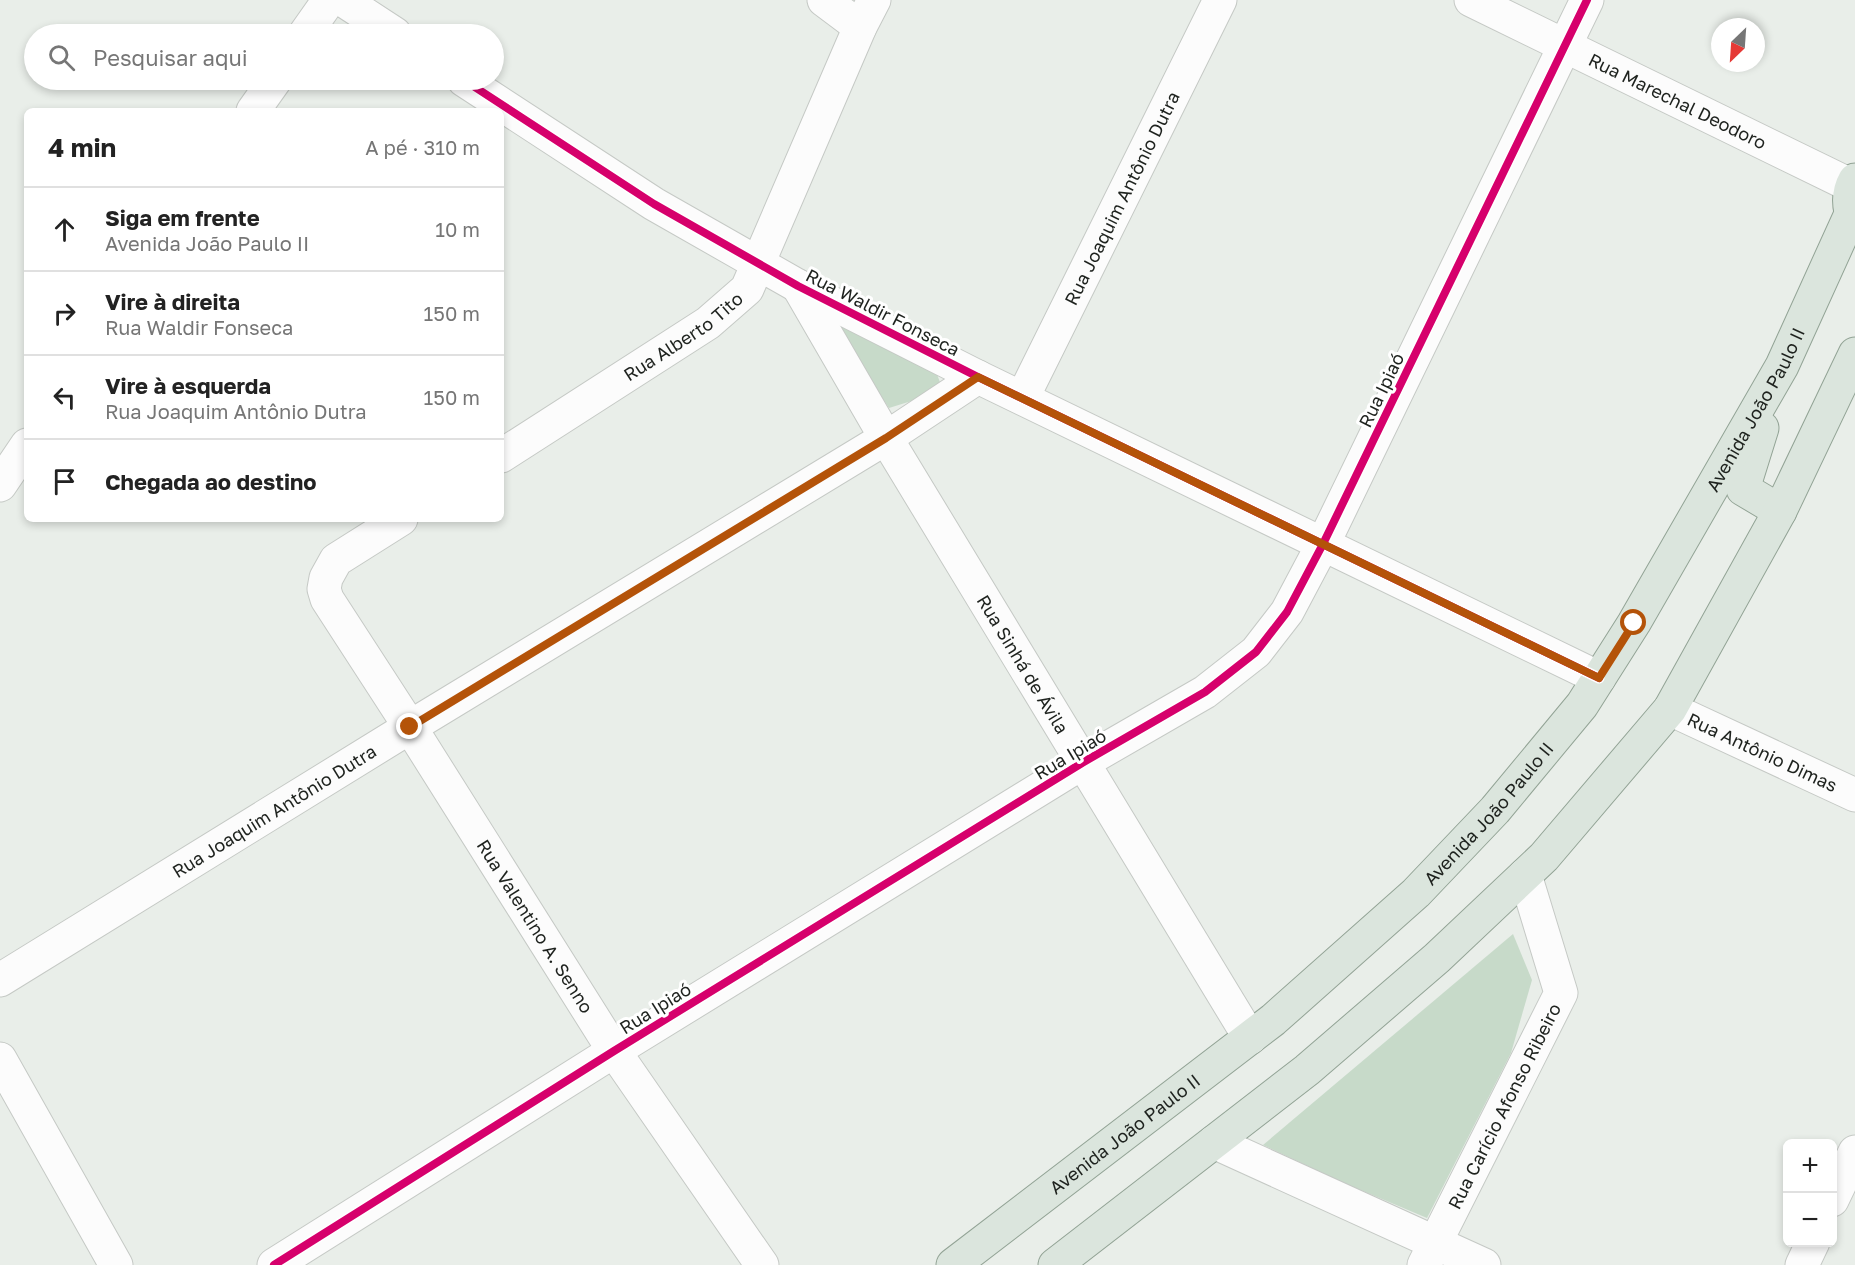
<!DOCTYPE html>
<html lang="pt">
<head>
<meta charset="utf-8">
<style>
	:root { --surface:#fff; --page:#f2f2f2; --text:#222; --muted:#767676; --line:#e0e0e0 }
	body { margin:0; font-family:"Golos Text",sans-serif; background:var(--page); color:var(--text) }
	.controls { position:absolute; right:18px; bottom:18px; display:grid; overflow:hidden; border-radius:9px; box-shadow:0 3px 9px #0003 }
	.controls button { width:54px; height:54px; display:grid; place-items:center; padding:0; border:0; border-bottom:2px solid var(--line); background:var(--surface); color:var(--text); font:30px sans-serif }
	.compass { position:absolute; left:1711px; top:18px; width:54px; height:54px; border-radius:50%; background:var(--surface); box-shadow:0 3px 9px #0003; rotate:205deg }
	.stop { position:absolute; width:18px; height:18px; margin:-14px; border:4px solid #b45309; border-radius:50%; background:#fff }
	.stop.end { background:#b45309; border-color:#fff; box-shadow:0 2px 6px #0008 }
	.list { margin:0; padding:0; list-style:none }
	h2 { display:flex; justify-content:space-between; align-items:center; height:78px; margin:0; padding:0 24px; font-size:26px }
	h2 small { font-size:20px; font-weight:400; color:var(--muted) }
	.list li { display:grid; grid-template-columns:39px 1fr auto; gap:18px; align-items:center; box-sizing:border-box; height:84px; padding:0 24px; border-top:2px solid var(--line) }
	.list b { display:block; font-size:22px; white-space:nowrap }
	.list p { margin:0; font-size:20px; white-space:nowrap; color:var(--muted) }
	.list em { font-size:20px; font-style:normal; color:var(--muted) }
	.icon { flex:none; width:33px; height:33px; fill:none; stroke:currentColor; stroke-width:2; stroke-linecap:round; stroke-linejoin:round }
	.map { position:relative; flex:none; width:1855px; height:1265px; overflow:hidden }
	.search { position:absolute; background:var(--surface); box-shadow:0 3px 9px #0003; left:24px; top:24px; width:480px; height:66px; display:flex; align-items:center; gap:15px; box-sizing:border-box; padding:0 21px; border-radius:33px; color:var(--muted); font-size:22px }
	.panel { position:absolute; background:var(--surface); box-shadow:0 3px 9px #0003; left:24px; top:108px; width:480px; height:414px; border-radius:9px }
	.map>svg:first-child { display:block }
	.green { fill:#c7dac9 }
	.lines { fill:none; stroke-linecap:round; stroke-linejoin:round }
	.minor-casing { stroke:#c5c9c5; stroke-width:35 }
	.major-casing { stroke:#92a395; stroke-width:35 }
	.minor { stroke:#fcfcfc; stroke-width:33 }
	.major { stroke:#dbe5dd; stroke-width:33 }
	.cycleway-casing { stroke:#fff; stroke-width:11 }
	.cycleway { stroke:#d6006c; stroke-width:8 }
	.route { stroke:#b45309; stroke-width:8 }
	.labels { text-anchor:middle; dominant-baseline:central; stroke-width:6; stroke-linejoin:round; paint-order:stroke }
	.street-label { font-size:18px; fill:#1e221e; stroke:#fff }
</style>
</head>
<body>
<div class="map">
<svg width="1855" height="1265" viewBox="0 0 1855 1265">
	<rect width="100%" height="100%" fill="#e9eee9"/>
	<g class="green">
		<polygon points="846,318 935,369 941,385 921,398 889,408 840,334"/>
		<polygon points="1513,934 1532,980 1511,1053 1427,1218 1344,1183 1263,1145"/>
	</g>
	<g class="lines">
		<g class="minor-casing">
			<g id="minor">
				<polyline points="343,0 395,34"/>
				<polyline points="824,0 860,27"/>
				<path id="s1" d="M 1471,0 L 1852,186"/>
				<polyline points="305,34 329,0"/>
				<polyline points="464,80 654,204 798,286 978,377 1599,678"/>
				<polyline points="253,111 275,80"/>
				<path id="s2" d="M 798,286 L 886,438 L 1250,1038"/>
				<path id="s3" d="M 1023,397 L 1220,0"/>
				<path id="s4" d="M 501,456 L 708,323 L 747,289 L 860,27 L 874,0"/>
				<polyline points="0,485 27,445"/>
				<path id="s5" d="M 401,519 L 336,560 L 326,578 L 324,589 L 327,599 L 410,727 L 614,1051 L 762,1265"/>
				<path id="s6" d="M 1670,709 L 1855,795"/>
				<path id="s7" d="M 0,980 L 410,727 L 886,438 L 978,377"/>
				<polyline points="0,1059 116,1265"/>
				<polyline points="1214,1142 1484,1265"/>
				<polyline points="1832,1200 1855,1152"/>
				<polyline points="274,1265 614,1051 1082,763 1205,692 1256,652 1287,612 1323,544 1587,0"/>
				<path id="s8" d="M 1424,1265 L 1561,993 L 1525,875"/>
				<polyline points="1802,1265 1813,1242"/>
			</g>
		</g>
		<g class="major-casing">
			<g id="major">
				<path d="M 1855,180 C 1847,194 1849,210 1855,224"/>
				<polyline points="1762,428 1743,489 1780,511"/>
				<path id="s9" d="M 953,1265 L 1273,1020 L 1416,893 L 1495,810 L 1582,705 L 1634,623 L 1782,366 L 1851,214"/>
				<polyline points="1055,1265 1307,1070 1437,958 1544,857 1670,709 1780,511 1855,354"/>
			</g>
		</g>
		<use href="#minor" class="minor"/>
		<use href="#major" class="major"/>
		<g class="cycleway-casing">
			<g id="cycleway">
				<polyline points="464,80 654,204 798,286 978,377 1599,678"/>
				<polyline points="274,1265 614,1051 1082,763 1205,692 1256,652 1287,612 1323,544 1587,0"/>
			</g>
		</g>
		<use href="#cycleway" class="cycleway"/>
	</g>
	<g class="lines">
		<polyline class="route" points="410,727 886,438 978,377 1599,678 1634,623"/>
	</g>
	<g class="labels">
		<g class="street-label">
			<text stroke="none"><textPath href="#s1" startOffset="230">Rua Marechal Deodoro</textPath></text>
			<text stroke="none"><textPath href="#s3" startOffset="222">Rua Joaquim Antônio Dutra</textPath></text>
			<text transform="translate(883 312) rotate(27)">Rua Waldir Fonseca</text>
			<text stroke="none"><textPath href="#s4" startOffset="218">Rua Alberto Tito</textPath></text>
			<text transform="translate(1381 390) rotate(-64)">Rua Ipiaó</text>
			<text stroke="none"><textPath href="#s9" startOffset="1188">Avenida João Paulo II</textPath></text>
			<text stroke="none"><textPath href="#s2" startOffset="440">Rua Sinhá de Ávila</textPath></text>
			<text stroke="none"><textPath href="#s6" startOffset="102">Rua Antônio Dimas</textPath></text>
			<text transform="translate(1070 754) rotate(-31)">Rua Ipiaó</text>
			<text stroke="none"><textPath href="#s7" startOffset="322">Rua Joaquim Antônio Dutra</textPath></text>
			<text stroke="none"><textPath href="#s9" startOffset="702">Avenida João Paulo II</textPath></text>
			<text stroke="none"><textPath href="#s5" startOffset="507">Rua Valentino A. Senno</textPath></text>
			<text transform="translate(655 1008) rotate(-32)">Rua Ipiaó</text>
			<text stroke="none"><textPath href="#s8" startOffset="178">Rua Carício Afonso Ribeiro</textPath></text>
			<text stroke="none"><textPath href="#s9" startOffset="216">Avenida João Paulo II</textPath></text>
		</g>
	</g>
</svg>
<div class="controls">
<button>+</button>
<button>−</button>
</div>
<svg class="compass" viewBox="-18 -18 36 36"><path d="M0-13l5 13h-10z" fill="#e53935"/><path d="M0 13l5-13h-10z" fill="#767676"/></svg>
<div class="stop" style="left:1634px;top:623px"></div>
<div class="stop end" style="left:410px;top:727px"></div>
<div class="search"><svg class="icon" aria-label="search" viewBox="0 0 24 24"><circle cx="10" cy="10" r="6"/><path d="M15 15l6 6"/></svg>Pesquisar aqui</div>
<section class="panel">
<h2>4 min<small>A pé · 310 m</small></h2>
<ul class="list">
<li><svg class="icon" aria-label="ahead" viewBox="0 0 24 24"><path d="M12 20V5M6 11l6-6 6 6"/></svg><div><b>Siga em frente</b><p>Avenida João Paulo II</p></div><em>10 m</em></li>
<li><svg class="icon" aria-label="right" viewBox="0 0 24 24"><path d="M7 20v-9h11M14 6l5 5-5 5"/></svg><div><b>Vire à direita</b><p>Rua Waldir Fonseca</p></div><em>150 m</em></li>
<li><svg class="icon" aria-label="left" viewBox="0 0 24 24"><path d="M17 20v-9H6M10 6l-5 5 5 5"/></svg><div><b>Vire à esquerda</b><p>Rua Joaquim Antônio Dutra</p></div><em>150 m</em></li>
<li><svg class="icon" aria-label="arrive" viewBox="0 0 24 24"><path d="M6 21V4h12l-3 4 3 4H6"/></svg><div><b>Chegada ao destino</b></div></li>
</ul>
</section>
</div>
</body>
</html>
